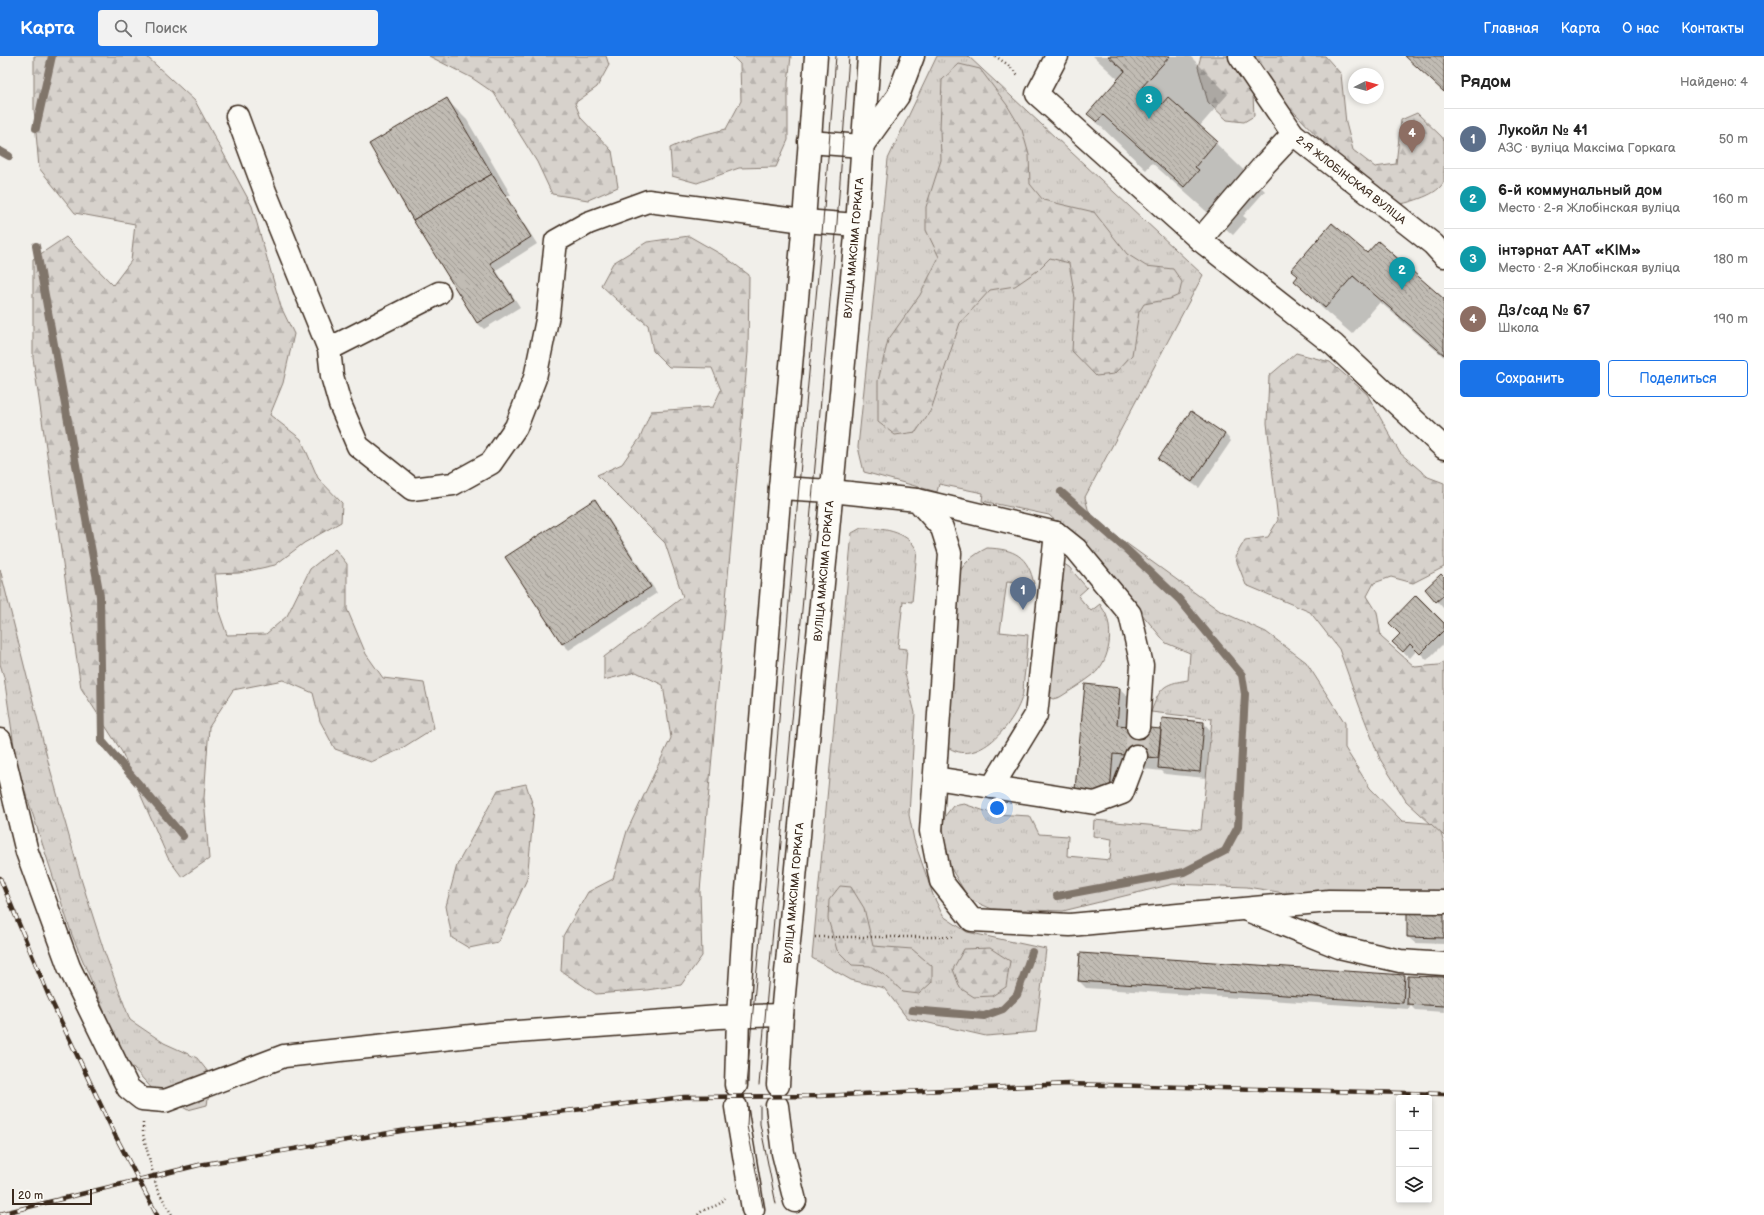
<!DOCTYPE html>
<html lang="ru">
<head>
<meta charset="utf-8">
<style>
	:root { --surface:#fff; --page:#f2f2f2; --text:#222; --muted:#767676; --line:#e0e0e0; --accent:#1a73e8 }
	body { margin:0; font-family:"Balsamiq Sans",sans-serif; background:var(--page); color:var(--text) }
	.controls { position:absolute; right:12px; bottom:12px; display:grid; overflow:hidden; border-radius:4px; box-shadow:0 2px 6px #0003 }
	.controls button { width:36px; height:36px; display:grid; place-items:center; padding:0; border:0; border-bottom:1px solid var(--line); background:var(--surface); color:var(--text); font:20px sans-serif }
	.compass { position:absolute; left:1348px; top:12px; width:36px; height:36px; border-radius:50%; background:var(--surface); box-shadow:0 2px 6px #0003; rotate:84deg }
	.scale { position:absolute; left:12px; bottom:10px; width:80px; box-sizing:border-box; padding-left:4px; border:2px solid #3b2a1e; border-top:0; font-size:11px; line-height:14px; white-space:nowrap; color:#3b2a1e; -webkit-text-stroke:3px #fdfcf7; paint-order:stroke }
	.you { position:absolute; left:997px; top:752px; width:14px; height:14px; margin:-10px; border:3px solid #fff; border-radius:50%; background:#1a73e8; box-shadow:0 0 0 6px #1a73e833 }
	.badge { display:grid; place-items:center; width:26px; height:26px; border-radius:50%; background:var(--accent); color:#fff; font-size:13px; font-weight:700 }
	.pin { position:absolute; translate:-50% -33px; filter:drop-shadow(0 1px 2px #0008) }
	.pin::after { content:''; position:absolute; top:21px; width:14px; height:12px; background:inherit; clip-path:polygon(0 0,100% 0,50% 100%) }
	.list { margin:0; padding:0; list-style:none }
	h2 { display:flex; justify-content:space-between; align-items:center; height:52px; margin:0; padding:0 16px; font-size:17px }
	h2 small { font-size:13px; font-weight:400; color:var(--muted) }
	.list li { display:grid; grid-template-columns:26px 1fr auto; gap:12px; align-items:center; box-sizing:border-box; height:60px; padding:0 16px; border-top:1px solid var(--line) }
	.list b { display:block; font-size:15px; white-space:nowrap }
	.list p { margin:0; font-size:13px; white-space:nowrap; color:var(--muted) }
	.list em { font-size:13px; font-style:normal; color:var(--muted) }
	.actions { display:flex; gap:8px; padding:12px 16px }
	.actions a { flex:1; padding:9px 0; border:1px solid var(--accent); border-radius:4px; text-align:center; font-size:14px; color:var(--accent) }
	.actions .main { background:var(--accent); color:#fff }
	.icon { flex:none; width:22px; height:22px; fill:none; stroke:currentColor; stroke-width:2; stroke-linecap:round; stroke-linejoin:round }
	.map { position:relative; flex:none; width:1444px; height:1159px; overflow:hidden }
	header { display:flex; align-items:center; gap:24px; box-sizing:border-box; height:56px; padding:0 20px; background:var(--accent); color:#fff }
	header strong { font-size:19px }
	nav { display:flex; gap:22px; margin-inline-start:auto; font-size:14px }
	.search { width:280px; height:36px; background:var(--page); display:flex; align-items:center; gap:10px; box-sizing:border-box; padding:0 14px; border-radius:4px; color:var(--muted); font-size:15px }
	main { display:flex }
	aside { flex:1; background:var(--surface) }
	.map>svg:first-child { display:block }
	.grass { fill:url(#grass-tufts); stroke:#897e75 }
	.forest { fill:url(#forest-firs); stroke:#897e75 }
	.shadow { fill:#0003 }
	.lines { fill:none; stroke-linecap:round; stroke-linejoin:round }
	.stream { stroke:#80746b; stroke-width:8 }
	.building { fill:url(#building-back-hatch); stroke:#3b2a1e }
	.minor-tunnel { stroke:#cdc8c1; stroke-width:22; stroke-dasharray:22 11; stroke-linecap:butt }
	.minor-casing { stroke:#3b2a1e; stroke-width:25 }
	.major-casing { stroke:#3b2a1e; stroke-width:25 }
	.path { stroke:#3b2a1e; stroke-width:2.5; stroke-dasharray:1 3; stroke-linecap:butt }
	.minor { stroke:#fdfcf7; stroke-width:22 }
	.major { stroke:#fdfcf7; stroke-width:22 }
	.tram { stroke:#3b2a1e; stroke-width:1 }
	.rail-casing { stroke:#3b2a1e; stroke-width:4.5 }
	.rail { stroke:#fdfcf7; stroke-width:3; stroke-dasharray:9; stroke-linecap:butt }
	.labels { text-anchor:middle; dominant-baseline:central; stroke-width:4; stroke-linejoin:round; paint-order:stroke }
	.street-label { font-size:11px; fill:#3b2a1e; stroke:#fdfcf7 }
</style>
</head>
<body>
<header>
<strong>Карта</strong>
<div class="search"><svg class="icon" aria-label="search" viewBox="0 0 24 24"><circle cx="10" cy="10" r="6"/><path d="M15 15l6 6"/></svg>Поиск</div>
<nav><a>Главная</a><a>Карта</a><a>О нас</a><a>Контакты</a></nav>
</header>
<main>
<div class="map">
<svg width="1444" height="1159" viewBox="0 0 1444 1159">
	<defs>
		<pattern id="grass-tufts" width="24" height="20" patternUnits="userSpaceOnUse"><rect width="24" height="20" fill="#d7d2cc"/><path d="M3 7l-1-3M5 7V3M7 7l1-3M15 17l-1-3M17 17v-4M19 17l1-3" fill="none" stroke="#b9b4af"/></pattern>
		<pattern id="forest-firs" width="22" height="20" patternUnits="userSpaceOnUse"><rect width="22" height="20" fill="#d7d2cc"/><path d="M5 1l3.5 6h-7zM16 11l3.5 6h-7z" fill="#b9b4af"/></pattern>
		<pattern id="building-back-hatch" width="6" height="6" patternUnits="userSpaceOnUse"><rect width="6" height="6" fill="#c1bcb4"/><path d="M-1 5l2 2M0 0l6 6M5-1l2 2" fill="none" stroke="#9e9992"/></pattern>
	</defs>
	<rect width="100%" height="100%" fill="#f1efea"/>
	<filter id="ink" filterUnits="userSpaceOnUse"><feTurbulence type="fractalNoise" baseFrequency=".025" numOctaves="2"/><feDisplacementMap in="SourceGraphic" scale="8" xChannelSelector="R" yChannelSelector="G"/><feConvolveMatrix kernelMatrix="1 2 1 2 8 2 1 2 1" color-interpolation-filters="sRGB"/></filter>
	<g filter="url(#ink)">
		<g class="grass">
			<path d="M 937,0 L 968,0 L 1203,219 L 1085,441 L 1090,461 L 1220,555 L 1266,576 L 1306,606 L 1345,667 L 1345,692 L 1370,732 L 1402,765 L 1438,768 L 1444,787 L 1444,841 L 1316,842 L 1247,831 L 1173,828 L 1063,855 L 992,853 L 969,843 L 946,804 L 943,768 L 945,760 L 953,750 L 964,748 L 994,758 L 1030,760 L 1039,778 L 1068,780 L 1067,800 L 1110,804 L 1112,783 L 1093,780 L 1094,764 L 1201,774 L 1212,663 L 1151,656 C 1160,632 1162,628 1188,624 L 1190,597 L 1166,587 L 1092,498 L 1049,459 L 982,445 L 983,437 L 939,428 L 937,436 L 864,416 L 858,391 L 888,103 Z"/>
			<path d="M 861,472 C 880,472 908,474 917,495 L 912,546 L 903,545 L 898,592 L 907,593 L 905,618 L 915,657 L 909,759 L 914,784 L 933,839 L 943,860 L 967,876 L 1046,893 L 1036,976 L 986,980 L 907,962 L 884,932 L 851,924 L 812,902 L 852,477 Z"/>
			<path d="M 987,492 C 1015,493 1028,500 1034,528 L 1007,525 L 1000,576 L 1028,579 C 1027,594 1026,608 1024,622 C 1023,629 1024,637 1021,644 C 1011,672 974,715 944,688 L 956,523 C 962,508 973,499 987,492 Z"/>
			<path d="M 1064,508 L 1069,511 L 1087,532 L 1078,540 L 1091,555 L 1100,548 C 1102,552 1106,557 1107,561 C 1113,580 1109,606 1093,619 C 1083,627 1071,634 1060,641 L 1053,643 L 1047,640 L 1061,509 Z"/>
			<polygon points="0,513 49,709 81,823 104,895 130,964 164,987 197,1002 212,1021 207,1049 188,1054 156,1037 124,1002 72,879 17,710 4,621 0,608"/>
		</g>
		<g class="forest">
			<polygon points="34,0 146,0 195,45 252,150 281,251 294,278 283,327 270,359 301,383 318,422 342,447 341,466 304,487 275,509 239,517 215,518 219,556 227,579 266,578 287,560 310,513 335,493 347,508 347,553 366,598 383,622 424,627 434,672 399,694 371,706 335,693 320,665 313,637 283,624 233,634 209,671 204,742 209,803 182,821 168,802 122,696 81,632 33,302 33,203 66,181 113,229 131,205 135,168 75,157 39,112 34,53"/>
			<polygon points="429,0 606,0 609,9 597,31 575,47 581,62 612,95 618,131 588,144 552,138 537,106 494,37 472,22"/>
			<polygon points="732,0 791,0 788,27 788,84 776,111 739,112 697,127 672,120 670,92 694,81 726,73 741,45 740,8"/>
			<polygon points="1201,0 1230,0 1253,39 1254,60 1244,66 1227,64 1208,46 1198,11"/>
			<path d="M 1245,0 L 1325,0 L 1341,18 L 1346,67 L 1353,94 L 1375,111 L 1396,108 L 1401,64 L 1417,57 L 1441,80 L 1444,84 C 1444,93 1444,119 1444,125 C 1439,139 1410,146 1397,149 L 1343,107 L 1296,58 L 1279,45 Z"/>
			<polygon points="959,8 980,13 1007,49 1022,74 1029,99 1030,128 1043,144 1094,156 1127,198 1146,210 1173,213 1182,226 1179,239 1170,243 1144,248 1139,256 1132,299 1114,318 1096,320 1072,295 1075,242 1069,207 1050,202 1037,215 1015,230 990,234 960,267 931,354 916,376 895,379 878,366 878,325 888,284 920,239 939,201 926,174 926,151 941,104 940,72 942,24"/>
			<polygon points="689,180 724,200 749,219 748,296 700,835 702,900 681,929 647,934 596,938 561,915 563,880 588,836 613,823 627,775 671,682 663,629 636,616 604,624 604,601 683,541 665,487 597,419 622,408 640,382 651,355 713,351 721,334 712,312 669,311 653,295 648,269 617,244 601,229 613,207 647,186"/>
			<polygon points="1296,297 1330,306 1367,338 1400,397 1428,421 1444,427 1444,511 1413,527 1391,521 1374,527 1367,540 1377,556 1381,581 1415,611 1439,609 1444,606 1444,780 1406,745 1380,703 1359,649 1339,593 1310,556 1246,529 1235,501 1245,484 1268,481 1278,464 1267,367 1269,320"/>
			<polygon points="526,728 534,753 527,823 498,886 469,892 452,882 446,850 457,809 498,734"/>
			<polygon points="840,830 851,831 864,852 873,890 912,893 932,910 932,926 919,938 903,936 886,920 870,910 852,909 837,894 828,863 829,844"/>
			<polygon points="990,892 1010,905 1006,931 992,940 974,941 960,932 953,913 964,893"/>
		</g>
		<g class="shadow">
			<polygon points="1093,0 1190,0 1228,38 1199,71 1265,135 1243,160 1247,163 1233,179 1152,107 1146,114 1088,58 1119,24"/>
			<polygon points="447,44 467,64 511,139 507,141 537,188 496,214 520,251 484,273 477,267"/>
			<polygon points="1367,199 1444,244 1444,301 1380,246 1352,278 1322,252 1296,225"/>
			<polygon points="1225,378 1231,385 1199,432 1166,410 1159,403"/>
			<polygon points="595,444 601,451 657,537 569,594 563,588 507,501"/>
			<polygon points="1444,522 1444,553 1437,545"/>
			<polygon points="1444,568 1444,587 1427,604 1417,594 1410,602 1393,586 1401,578"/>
			<polygon points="1086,629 1120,633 1134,646 1131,671 1162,676 1204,667 1210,674 1206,722 1165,718 1162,715 1127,711 1123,750 1089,747 1076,733"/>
			<polygon points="1444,857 1444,888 1415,887 1408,881"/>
			<polygon points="1404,920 1409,924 1444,922 1444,956 1415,954 1410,949 1409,953 1086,932 1079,925"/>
		</g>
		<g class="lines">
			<g class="stream">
				<polyline points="36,72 52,0"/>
				<polyline points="0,95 9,100"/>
				<polyline points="36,190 100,540 102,685 183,780"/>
				<polyline points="1057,840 1184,816 1225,795 1238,771 1245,638 1242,619 1179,543 1127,494 1061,436"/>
				<polyline points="912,954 984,960 1003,953 1017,939 1032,896"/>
			</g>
		</g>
		<g class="building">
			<polygon points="1108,0 1170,0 1142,31 1162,48 1168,41 1217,85 1195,111 1199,114 1184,131 1103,59 1097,66 1087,58 1125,15"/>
			<polygon points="1405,0 1444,0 1444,36"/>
			<polygon points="447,42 492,118 413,164 369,88"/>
			<polygon points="492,118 531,181 490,207 514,244 477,267 413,164"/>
			<polygon points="1332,167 1367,197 1378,185 1444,243 1444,299 1353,220 1325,252 1294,225 1298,220 1291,214"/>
			<polygon points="1191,355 1225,378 1192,426 1158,403"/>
			<polygon points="595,443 651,531 562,588 505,501"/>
			<polygon points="1441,518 1444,521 1444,539 1436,546 1425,533"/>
			<polygon points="1416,539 1444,567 1444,574 1420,598 1410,588 1403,596 1392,586 1400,578 1389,567"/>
			<polygon points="1085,628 1120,632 1117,669 1161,673 1158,702 1113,698 1110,737 1075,733"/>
			<polygon points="1162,662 1204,666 1200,716 1158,712"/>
			<polygon points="1407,856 1444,856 1444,882 1407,881"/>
			<polygon points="1080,897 1405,919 1403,947 1078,925"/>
			<polygon points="1408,920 1444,921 1444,950 1407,948"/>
		</g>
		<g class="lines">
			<polyline class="minor-tunnel" points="1136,700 1138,671"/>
			<g class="minor-casing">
				<g id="minor">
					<polyline points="1057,0 1037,38 1200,184 1264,109 1293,78"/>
					<polyline points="1240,0 1293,78 1433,188 1444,200"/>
					<polyline points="237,60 266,138 329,293 332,320 340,348 358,390 412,433 453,428 491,407 516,371 535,322 548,259 556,185 588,167 648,145 804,165 857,169"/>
					<polyline points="809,86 862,90 898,40 913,0"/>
					<polyline points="1200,184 1334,289 1444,392"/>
					<polyline points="329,293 439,237"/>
					<polyline points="780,432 831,435 917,444 942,472 950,497 931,775 941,825 972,864 1070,869 1329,845 1444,846"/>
					<polyline points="917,444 1056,477 1076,493 1130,558 1142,609 1138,671"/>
					<polyline points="0,684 27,796 69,911 128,1032 142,1043 165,1045 284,1000 490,978 719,961 782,959"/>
					<polyline points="935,722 1095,747 1122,737 1136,700"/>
					<polyline points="992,731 1036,659 1056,477"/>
					<polyline points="1247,854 1339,891 1400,905 1444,908"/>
				</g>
			</g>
			<g class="major-casing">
				<g id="major">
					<polyline points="736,1029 738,961 743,883 780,432 804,165 816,0"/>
					<polyline points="778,1029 782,959 857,169 869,0"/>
					<polyline points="777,1050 783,1097 795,1145"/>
					<polyline points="736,1051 753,1153"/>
				</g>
			</g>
			<g class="path">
				<polyline points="995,0 1007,8 1018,19"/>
				<polyline points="815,881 954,881"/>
				<polyline points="143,1067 143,1078 157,1133 172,1159"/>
				<path d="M 698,1159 C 705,1150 718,1153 725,1142"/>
			</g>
			<use href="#minor" class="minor"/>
			<use href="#major" class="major"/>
			<g class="tram">
				<polyline points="746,1029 764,839 805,360 823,166 836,0"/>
				<polyline points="759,1029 837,167 849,0"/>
				<polyline points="760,1050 760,1068 776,1148"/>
				<polyline points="748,1051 747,1070 763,1151"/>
			</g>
			<g class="rail-casing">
				<g id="rail">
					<polyline points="0,822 48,938 116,1081 157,1159"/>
					<polyline points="0,1158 199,1109 407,1074 684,1041 820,1040 1068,1028 1444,1038"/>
				</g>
			</g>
			<use href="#rail" class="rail"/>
		</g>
	</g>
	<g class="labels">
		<g class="street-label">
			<text transform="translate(1351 124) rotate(38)">2-Я ЖЛОБІНСКАЯ ВУЛІЦА</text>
			<text transform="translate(854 192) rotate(-85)">ВУЛІЦА МАКСІМА ГОРКАГА</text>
			<text transform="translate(824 515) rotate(-85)">ВУЛІЦА МАКСІМА ГОРКАГА</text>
			<text transform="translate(794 837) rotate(-85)">ВУЛІЦА МАКСІМА ГОРКАГА</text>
		</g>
	</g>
</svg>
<div class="controls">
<button>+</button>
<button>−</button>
<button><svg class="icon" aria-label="layers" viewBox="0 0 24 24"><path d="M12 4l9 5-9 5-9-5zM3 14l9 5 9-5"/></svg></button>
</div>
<svg class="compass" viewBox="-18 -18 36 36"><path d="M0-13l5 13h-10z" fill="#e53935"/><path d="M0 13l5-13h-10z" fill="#767676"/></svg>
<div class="scale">20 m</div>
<div class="you"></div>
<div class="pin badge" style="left:1023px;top:554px;background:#5c6f8a">1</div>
<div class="pin badge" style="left:1402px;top:234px;background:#0f9aa8">2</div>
<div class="pin badge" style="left:1149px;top:63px;background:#0f9aa8">3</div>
<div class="pin badge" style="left:1412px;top:97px;background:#8d6e63">4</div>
</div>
<aside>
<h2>Рядом<small>Найдено: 4</small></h2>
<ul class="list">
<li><span class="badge" style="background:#5c6f8a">1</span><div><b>Лукойл № 41</b><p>АЗС · вуліца Максіма Горкага</p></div><em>50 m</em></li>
<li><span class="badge" style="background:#0f9aa8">2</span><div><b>6-й коммунальный дом</b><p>Место · 2-я Жлобінская вуліца</p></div><em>160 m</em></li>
<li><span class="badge" style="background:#0f9aa8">3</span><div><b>інтэрнат ААТ «КІМ»</b><p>Место · 2-я Жлобінская вуліца</p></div><em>180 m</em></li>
<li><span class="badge" style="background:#8d6e63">4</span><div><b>Дз/сад № 67</b><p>Школа</p></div><em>190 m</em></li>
</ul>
<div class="actions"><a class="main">Сохранить</a><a>Поделиться</a></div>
</aside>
</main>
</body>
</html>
